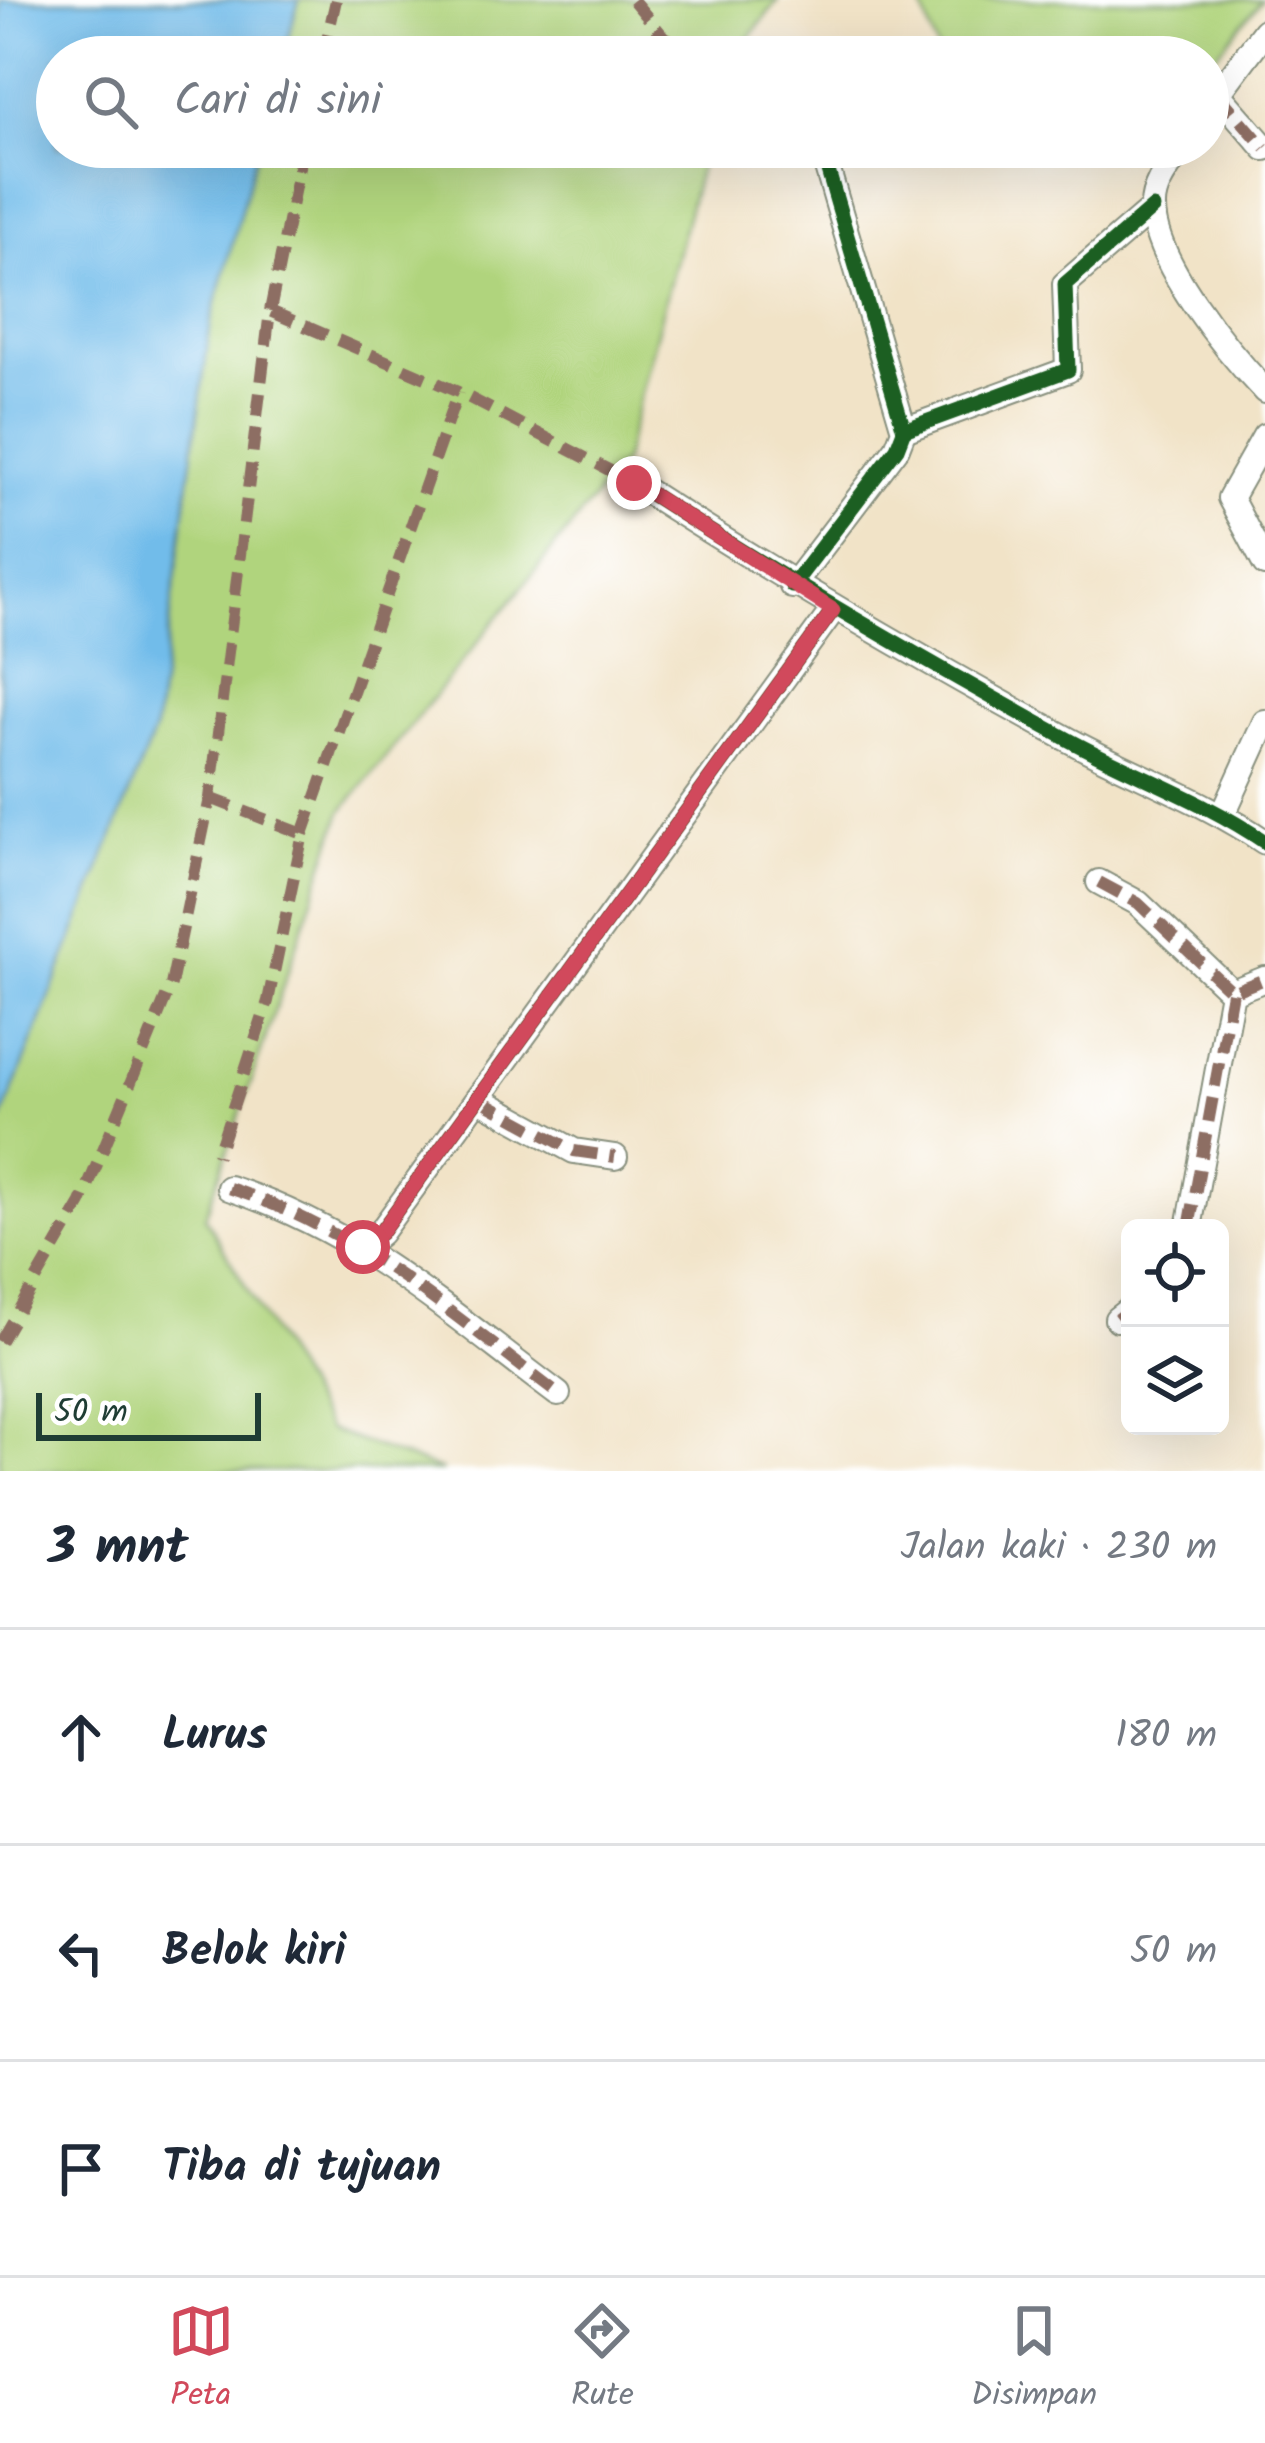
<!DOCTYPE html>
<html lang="id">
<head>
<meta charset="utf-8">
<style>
	:root { --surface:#fff; --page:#f2f2f3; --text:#1f2937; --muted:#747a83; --line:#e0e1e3; --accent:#d1495b }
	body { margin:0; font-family:Kalam,sans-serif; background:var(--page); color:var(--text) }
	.controls { position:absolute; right:36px; bottom:36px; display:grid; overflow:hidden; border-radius:18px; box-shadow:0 12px 48px #0002 }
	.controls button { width:108px; height:108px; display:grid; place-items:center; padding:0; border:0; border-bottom:3px solid var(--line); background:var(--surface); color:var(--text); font:60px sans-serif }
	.scale { position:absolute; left:36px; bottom:30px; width:225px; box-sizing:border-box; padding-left:12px; border:6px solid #1f3d34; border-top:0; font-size:33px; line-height:42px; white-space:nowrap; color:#1f3d34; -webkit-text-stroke:9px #fff; paint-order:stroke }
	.stop { position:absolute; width:36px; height:36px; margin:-27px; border:9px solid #d1495b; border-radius:50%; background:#fff }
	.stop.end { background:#d1495b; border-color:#fff; box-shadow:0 3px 12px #0008 }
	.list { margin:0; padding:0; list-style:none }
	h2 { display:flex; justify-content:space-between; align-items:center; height:156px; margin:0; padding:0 48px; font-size:51px }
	h2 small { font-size:39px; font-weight:400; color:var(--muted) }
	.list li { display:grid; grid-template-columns:78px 1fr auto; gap:36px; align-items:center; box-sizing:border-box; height:216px; padding:0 48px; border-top:3px solid var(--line) }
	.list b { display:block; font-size:45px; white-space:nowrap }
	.list em { font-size:39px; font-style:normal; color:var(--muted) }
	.icon { flex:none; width:66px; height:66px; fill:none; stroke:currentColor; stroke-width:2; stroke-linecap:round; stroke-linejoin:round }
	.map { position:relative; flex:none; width:1265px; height:1471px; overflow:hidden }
	.search { position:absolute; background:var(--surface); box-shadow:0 12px 48px #0002; left:36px; right:36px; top:36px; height:132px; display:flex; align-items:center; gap:30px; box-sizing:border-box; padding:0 42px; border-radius:66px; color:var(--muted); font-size:45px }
	.sheet { height:804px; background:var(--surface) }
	nav { display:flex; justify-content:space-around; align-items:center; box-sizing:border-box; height:168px; border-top:3px solid var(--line); background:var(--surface); font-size:33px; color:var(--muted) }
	nav a { display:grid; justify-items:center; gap:6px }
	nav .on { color:var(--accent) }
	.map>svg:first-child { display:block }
	.green { fill:#b0d47d; stroke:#688858; stroke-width:3 }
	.water { fill:#71bcea; stroke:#487c8f; stroke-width:3 }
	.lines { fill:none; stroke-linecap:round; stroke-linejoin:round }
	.street-casing { stroke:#88907e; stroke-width:28 }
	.street { stroke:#fff; stroke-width:24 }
	.quiet { stroke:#8d6e63; stroke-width:12; stroke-dasharray:24 12; stroke-linecap:butt }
	.cycleway-casing { stroke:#fff; stroke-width:22 }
	.cycleway { stroke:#1b5e20; stroke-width:15 }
	.route { stroke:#d1495b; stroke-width:15 }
</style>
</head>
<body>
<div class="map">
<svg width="1265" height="1471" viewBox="0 0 1265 1471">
	<rect width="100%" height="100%" fill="#fff"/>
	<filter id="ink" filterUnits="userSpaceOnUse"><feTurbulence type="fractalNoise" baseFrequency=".00833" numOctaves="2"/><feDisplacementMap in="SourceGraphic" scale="24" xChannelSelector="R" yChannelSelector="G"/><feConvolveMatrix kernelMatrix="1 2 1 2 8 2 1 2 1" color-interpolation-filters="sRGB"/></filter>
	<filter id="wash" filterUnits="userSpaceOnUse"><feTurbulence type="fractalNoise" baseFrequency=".004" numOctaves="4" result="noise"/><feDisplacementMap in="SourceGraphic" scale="48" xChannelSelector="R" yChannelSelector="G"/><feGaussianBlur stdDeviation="2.7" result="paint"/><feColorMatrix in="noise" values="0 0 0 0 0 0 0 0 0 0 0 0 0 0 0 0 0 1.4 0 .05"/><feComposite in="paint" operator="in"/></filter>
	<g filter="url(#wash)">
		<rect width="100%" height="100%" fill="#f1e3c7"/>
		<g class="green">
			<polygon points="299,0 778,0 735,57 283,57"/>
			<polygon points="920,0 1262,0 1208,64 1208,57 1168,57 1155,48 1138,57 1002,57 1000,52 940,57"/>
			<polygon points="258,147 705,147 623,462 342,811 205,1217 329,1430 443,1471 0,1471 0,1124 155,728 211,321"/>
		</g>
		<polygon class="water" points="0,0 299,0 283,57 57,57 57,147 258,147 211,321 155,728 0,1124"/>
	</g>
	<g filter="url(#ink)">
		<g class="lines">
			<g class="street-casing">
				<g id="street">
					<polyline points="1217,93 1265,148"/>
					<polyline points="1208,107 1265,31"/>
					<path d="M 1182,147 C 1171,164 1153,184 1153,206 C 1152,261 1229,353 1265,391"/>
					<polyline points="904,430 1068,370 1065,284 1153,208"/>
					<polyline points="1265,436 1230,498 1265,564"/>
					<path d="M 634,483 C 776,575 921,659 1069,740 C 1135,776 1204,800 1265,842"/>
					<polyline points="792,586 897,448 904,430 821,147"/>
					<polyline points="1223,814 1265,722"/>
					<polyline points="1099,882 1138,903 1232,992 1265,979"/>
					<polyline points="479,1099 574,1151 615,1157"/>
					<path d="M 229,1188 C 362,1232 448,1312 558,1394"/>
					<polyline points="1189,1228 1232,992"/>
					<polyline points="363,1247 380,1233 833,610"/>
					<polyline points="1117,1319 1130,1309"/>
				</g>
			</g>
			<use href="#street" class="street"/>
			<g class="quiet">
				<polyline points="633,0 664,37 703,57"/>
				<polyline points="323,57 336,0"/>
				<polyline points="1217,93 1265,148"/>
				<polyline points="270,311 303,147"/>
				<polyline points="210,798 303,834 268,1001 217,1156"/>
				<polyline points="303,834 458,392"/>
				<polyline points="1099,882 1138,903 1232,992 1265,979"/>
				<polyline points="479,1099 574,1151 615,1157"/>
				<path d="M 229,1188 C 362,1232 448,1312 558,1394"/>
				<polyline points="1189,1228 1232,992"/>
				<polyline points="1117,1319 1130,1309"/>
				<polyline points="0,1342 81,1203 171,985 210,798 270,311 458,392 634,483"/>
			</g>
			<g class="cycleway-casing">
				<g id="cycleway">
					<polyline points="904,430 1068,370 1065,284 1153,208"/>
					<path d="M 634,483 C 776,575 921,659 1069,740 C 1135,776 1204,800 1265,842"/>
					<polyline points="792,586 897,448 904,430 821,147"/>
					<polyline points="363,1247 380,1233 833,610"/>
				</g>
			</g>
			<use href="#cycleway" class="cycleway"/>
		</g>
	</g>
	<g class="lines" filter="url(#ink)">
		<polyline class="route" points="363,1247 380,1233 833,610 634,483"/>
	</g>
</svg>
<div class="controls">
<button><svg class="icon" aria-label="locate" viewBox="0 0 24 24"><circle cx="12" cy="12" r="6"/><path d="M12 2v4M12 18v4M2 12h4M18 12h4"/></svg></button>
<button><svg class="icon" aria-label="layers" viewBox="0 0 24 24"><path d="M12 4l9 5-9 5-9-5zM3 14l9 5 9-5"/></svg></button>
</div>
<div class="scale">50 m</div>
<div class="stop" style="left:363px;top:1247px"></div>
<div class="stop end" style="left:634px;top:483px"></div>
<div class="search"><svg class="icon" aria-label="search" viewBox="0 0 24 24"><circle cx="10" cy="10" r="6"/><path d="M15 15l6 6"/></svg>Cari di sini</div>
</div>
<section class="sheet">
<h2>3 mnt<small>Jalan kaki · 230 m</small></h2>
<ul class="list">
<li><svg class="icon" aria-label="ahead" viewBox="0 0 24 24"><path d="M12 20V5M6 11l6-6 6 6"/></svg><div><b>Lurus</b></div><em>180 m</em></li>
<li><svg class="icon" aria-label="left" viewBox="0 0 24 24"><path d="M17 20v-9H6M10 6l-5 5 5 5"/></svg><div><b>Belok kiri</b></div><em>50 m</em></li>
<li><svg class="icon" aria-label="arrive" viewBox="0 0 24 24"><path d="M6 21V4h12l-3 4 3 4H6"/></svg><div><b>Tiba di tujuan</b></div></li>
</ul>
</section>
<nav>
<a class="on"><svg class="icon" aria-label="map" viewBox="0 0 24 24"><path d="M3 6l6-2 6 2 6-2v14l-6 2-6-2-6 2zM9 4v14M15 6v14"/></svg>Peta</a>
<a><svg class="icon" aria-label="directions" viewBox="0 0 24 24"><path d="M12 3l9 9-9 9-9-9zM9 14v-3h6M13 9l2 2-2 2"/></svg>Rute</a>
<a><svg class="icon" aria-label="saved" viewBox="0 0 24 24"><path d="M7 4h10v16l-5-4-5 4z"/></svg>Disimpan</a>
</nav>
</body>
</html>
